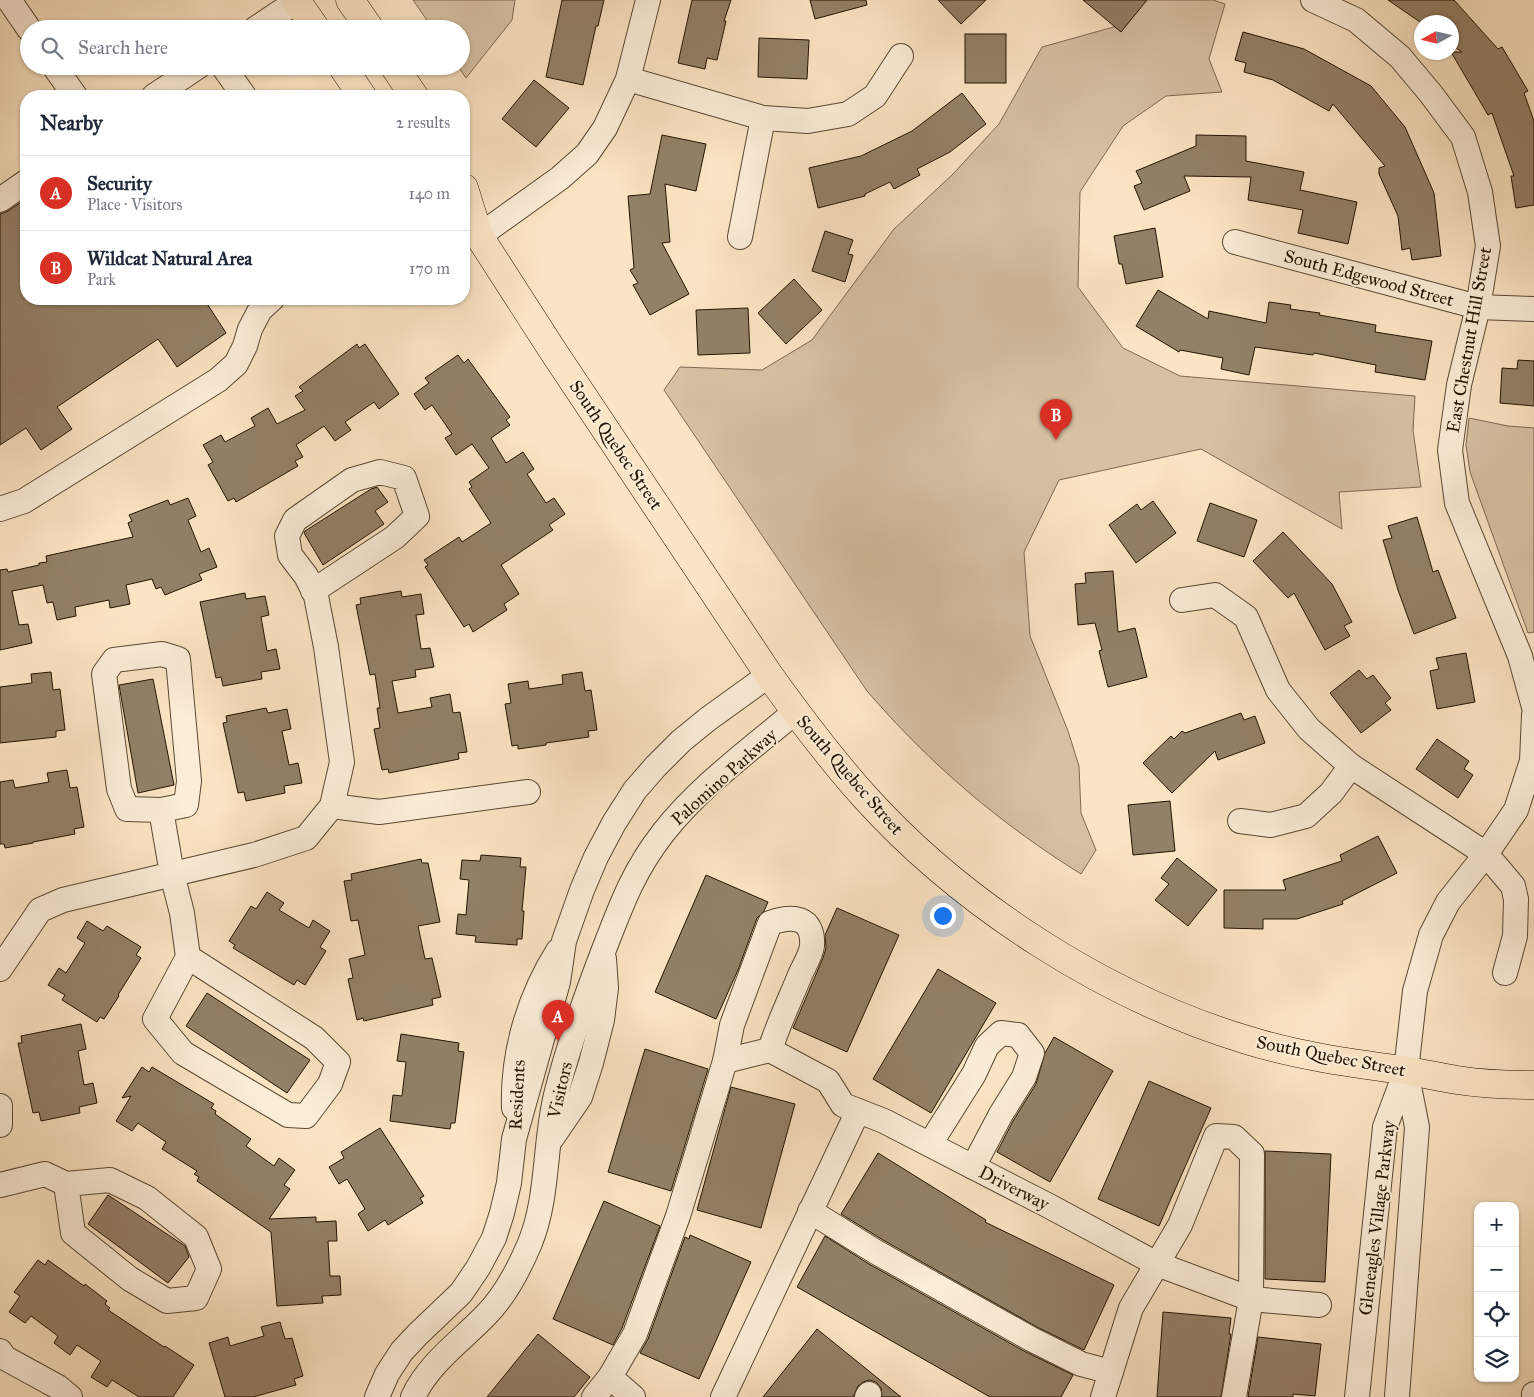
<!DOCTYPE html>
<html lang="en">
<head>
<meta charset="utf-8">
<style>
	:root { --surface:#fff; --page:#f6f6f7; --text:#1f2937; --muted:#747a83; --line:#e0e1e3; --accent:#d93025 }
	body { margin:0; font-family:"IM FELL Great Primer",serif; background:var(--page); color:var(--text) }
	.controls { position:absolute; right:15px; bottom:15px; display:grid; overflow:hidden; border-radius:10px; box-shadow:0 1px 4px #0004 }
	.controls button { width:45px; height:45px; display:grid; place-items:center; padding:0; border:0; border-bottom:1px solid var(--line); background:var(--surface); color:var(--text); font:25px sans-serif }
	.compass { position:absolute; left:1414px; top:15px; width:45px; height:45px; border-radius:50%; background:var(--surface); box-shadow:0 1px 4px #0004; rotate:262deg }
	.you { position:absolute; left:942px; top:915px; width:18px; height:18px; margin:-12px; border:4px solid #fff; border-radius:50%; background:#1a73e8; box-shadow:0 0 0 8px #1a73e833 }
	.badge { display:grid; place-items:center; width:32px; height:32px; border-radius:50%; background:var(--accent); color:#fff; font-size:16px; font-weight:700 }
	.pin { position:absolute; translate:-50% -41px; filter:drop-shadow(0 1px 2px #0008) }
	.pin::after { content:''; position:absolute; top:26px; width:18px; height:15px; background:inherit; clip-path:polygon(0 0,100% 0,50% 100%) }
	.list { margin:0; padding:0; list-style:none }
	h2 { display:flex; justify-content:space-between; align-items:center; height:65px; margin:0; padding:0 20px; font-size:21px }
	h2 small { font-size:16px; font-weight:400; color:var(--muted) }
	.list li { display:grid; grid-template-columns:32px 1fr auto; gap:15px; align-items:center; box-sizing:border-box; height:75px; padding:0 20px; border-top:1px solid var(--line) }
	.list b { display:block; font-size:19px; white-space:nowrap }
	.list p { margin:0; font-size:16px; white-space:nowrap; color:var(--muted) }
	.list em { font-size:16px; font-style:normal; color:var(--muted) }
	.icon { flex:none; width:28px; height:28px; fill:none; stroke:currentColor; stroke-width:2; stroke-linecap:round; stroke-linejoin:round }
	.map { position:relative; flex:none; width:1534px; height:1397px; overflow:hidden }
	.search { position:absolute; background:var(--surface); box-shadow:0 1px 4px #0004; left:20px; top:20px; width:450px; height:55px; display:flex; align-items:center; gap:12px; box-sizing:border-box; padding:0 18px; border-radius:28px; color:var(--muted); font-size:19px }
	.panel { position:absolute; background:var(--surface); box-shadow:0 1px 4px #0004; left:20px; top:90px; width:450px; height:215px; border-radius:20px }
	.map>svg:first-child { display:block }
	.green { fill:#d6c1a2; stroke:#7c6a52 }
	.building { fill:#938066; stroke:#231401 }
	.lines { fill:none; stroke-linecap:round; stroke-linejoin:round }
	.minor-casing { stroke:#594832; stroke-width:26 }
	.major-casing { stroke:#231401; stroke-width:29 }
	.minor { stroke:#fcedd8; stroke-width:24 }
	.major { stroke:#fbe4c3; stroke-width:28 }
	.labels { text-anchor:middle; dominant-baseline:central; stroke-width:4; stroke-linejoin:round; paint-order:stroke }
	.street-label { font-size:18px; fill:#231401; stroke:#fcedd8 }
</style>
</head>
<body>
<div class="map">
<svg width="1534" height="1397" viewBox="0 0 1534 1397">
	<rect width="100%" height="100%" fill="#fbe4c3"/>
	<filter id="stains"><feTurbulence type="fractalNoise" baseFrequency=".004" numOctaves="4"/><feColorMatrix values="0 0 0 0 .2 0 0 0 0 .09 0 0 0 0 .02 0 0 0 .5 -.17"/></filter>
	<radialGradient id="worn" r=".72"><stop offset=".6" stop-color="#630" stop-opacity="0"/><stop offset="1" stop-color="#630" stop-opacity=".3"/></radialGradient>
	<g class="green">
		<polygon points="413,0 515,0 512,20 466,78 458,66 461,66 461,29 433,29"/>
		<path d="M 1141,0 L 1213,0 L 1225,4 L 1209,59 L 1222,92 L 1166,96 L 1123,126 L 1080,192 L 1078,287 L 1123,348 L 1180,376 L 1415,396 L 1413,430 L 1421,487 L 1339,492 L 1342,529 L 1201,449 L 1059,480 L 1024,552 L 1030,636 L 1068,731 L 1079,766 L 1081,813 L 1096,850 L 1081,874 C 999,823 930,764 867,691 L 664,390 L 680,367 L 762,370 L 812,340 L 894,229 L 952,175 L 999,124 L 1042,47 L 1128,23 Z"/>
		<polygon points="1469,418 1508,426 1534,428 1534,632 1528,633 1470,472 1466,445"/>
	</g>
	<g class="building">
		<polygon points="562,0 604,0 598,26 596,26 583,85 546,77"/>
		<polygon points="692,0 731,0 724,21 726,21 717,60 707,58 705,69 678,63"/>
		<polygon points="810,0 866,0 867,5 815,19"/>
		<polygon points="938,0 986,0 961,24"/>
		<polygon points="1083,0 1147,0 1121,32"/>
		<polygon points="1388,0 1454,0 1498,49 1502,47 1528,91 1524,93 1534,121 1534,205 1516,208 1511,176 1514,176 1492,113 1488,115 1451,52 1462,52 1452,45 1452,22 1420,22"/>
		<polygon points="1243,32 1304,49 1371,86 1405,127 1434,193 1441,256 1412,260 1410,248 1402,250 1398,216 1379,174 1379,168 1385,166 1333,104 1329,111 1273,80 1244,72 1246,63 1235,60"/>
		<rect x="965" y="34" width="41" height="49"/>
		<polygon points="759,38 809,40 807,79 758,77"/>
		<polygon points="534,80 569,108 536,147 502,119"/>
		<polygon points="962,93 986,124 950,152 917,169 920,175 894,189 890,182 865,194 865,196 818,208 809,168 861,156 912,131"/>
		<polygon points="662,135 706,144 696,191 665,184 670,242 662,243 689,294 650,315 633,285 638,283 630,270 634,268 628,196 650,194"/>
		<polygon points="1196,135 1246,136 1246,161 1304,172 1300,190 1357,202 1348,244 1298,233 1303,210 1248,200 1251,177 1184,176 1190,191 1144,210 1134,186 1142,183 1136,171 1196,146"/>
		<polygon points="26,199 26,299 204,299 226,333 177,367 158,339 57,407 72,429 41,450 26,428 0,445 0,214 8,211"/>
		<polygon points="1155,228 1163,277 1126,284 1122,264 1119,264 1114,236"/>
		<polygon points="825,231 853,240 848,254 853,255 845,282 812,271"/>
		<polygon points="794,279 822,310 786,344 758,313"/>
		<polygon points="1158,290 1208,319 1209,311 1266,323 1269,302 1291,305 1290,309 1320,313 1319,315 1376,325 1375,332 1432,341 1425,380 1375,372 1376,365 1314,353 1313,355 1255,347 1249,375 1221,369 1223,358 1180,350 1179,352 1136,326"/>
		<polygon points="748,308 750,353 698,355 696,310"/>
		<polygon points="357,344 359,348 365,344 399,394 379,409 374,402 345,422 351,430 335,441 324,426 296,445 303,457 295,461 298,466 236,502 234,498 228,501 208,465 213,462 203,445 221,435 225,442 255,426 251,418 268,408 277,424 305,410 295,396 303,391 299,387"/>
		<polygon points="458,355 464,363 468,359 510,417 506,420 510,425 491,438 506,463 523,452 534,469 527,474 546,503 554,498 565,514 549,525 553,530 501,565 519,594 504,604 507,610 473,632 469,624 464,627 425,567 428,565 424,560 459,537 462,542 491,523 469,489 472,487 469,482 489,468 472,444 456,455 445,438 452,434 432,405 425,410 414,394 429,383 425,378"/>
		<polygon points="1518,360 1534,361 1534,406 1500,403 1502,368 1517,369"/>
		<polygon points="377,487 388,502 375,511 384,524 323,565 304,533 305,531 371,489"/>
		<polygon points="188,498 196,516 188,520 201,552 209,548 217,567 199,574 202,580 165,595 161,587 156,589 152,579 126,585 130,604 110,608 109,600 75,607 76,616 57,620 53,602 47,603 43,585 12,591 19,625 28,624 32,643 0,650 0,570 7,569 8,572 39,565 39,563 47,562 46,556 133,537 128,523 132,521 129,515 168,500 170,505"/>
		<polygon points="1153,501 1176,533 1136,563 1109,525 1137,504 1141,510"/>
		<polygon points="1210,503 1257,520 1244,557 1197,541"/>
		<polygon points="1417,517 1433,572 1438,570 1456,618 1414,634 1398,590 1383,540 1392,538 1388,526"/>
		<polygon points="1283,532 1332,584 1352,622 1344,626 1350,636 1325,650 1294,593 1288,598 1253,561"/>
		<polygon points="1113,571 1118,632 1135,628 1147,677 1108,687 1099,651 1102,650 1095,623 1078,625 1075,584 1086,583 1085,573"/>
		<polygon points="401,591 402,597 421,594 424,614 416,615 421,649 430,648 434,667 415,670 416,677 392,681 398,713 432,707 430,698 450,694 453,713 460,712 467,752 458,753 459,759 389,773 388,769 382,770 374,729 380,728 377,708 380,708 375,674 370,675 356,605 361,604 360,598"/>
		<polygon points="245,593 246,599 265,596 269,615 261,617 267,651 276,649 280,669 261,672 262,679 223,686 221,677 216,678 200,602"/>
		<polygon points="1466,653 1475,702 1437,709 1430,671 1439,669 1436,658"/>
		<polygon points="1359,670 1367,679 1373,675 1391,698 1385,703 1391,710 1361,733 1330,693"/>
		<polygon points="51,672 53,690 60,689 65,730 56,731 56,737 0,743 0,687 32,683 31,674"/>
		<polygon points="582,672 585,691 591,690 597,730 588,731 589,737 546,743 546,745 518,749 518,745 512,746 505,704 511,703 508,684 528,681 529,689 563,684 562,675"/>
		<polygon points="153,679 174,785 138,793 119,685"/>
		<polygon points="266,708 268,713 287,709 291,729 282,731 289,765 298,763 302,783 284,786 285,793 246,801 244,792 238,793 223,723 227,722 226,716"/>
		<polygon points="1241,713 1244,720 1255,716 1265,743 1218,760 1215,751 1172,793 1143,763 1171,736 1174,739 1182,731 1185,733"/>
		<polygon points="1437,739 1469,761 1464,769 1473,775 1458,798 1416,769"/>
		<polygon points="67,770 70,788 77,787 84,827 74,829 75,834 33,842 33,843 5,848 4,844 0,844 0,782 13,780 15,788 49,782 47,773"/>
		<polygon points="1170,801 1175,851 1133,855 1128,805"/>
		<polygon points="1378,836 1397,873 1342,901 1343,904 1297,919 1263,919 1263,929 1224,928 1224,890 1286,890 1283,880 1342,861 1340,855"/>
		<polygon points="481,855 521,858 520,867 526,867 522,911 524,911 522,939 517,939 517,945 475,942 476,936 456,934 458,914 466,915 469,880 460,879 462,860 480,861"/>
		<polygon points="1177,858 1217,890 1188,926 1155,900 1169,884 1161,878"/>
		<polygon points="421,859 422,863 428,863 440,922 418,926 425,959 432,958 441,997 432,999 433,1005 364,1021 363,1018 357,1020 348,979 353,978 349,959 365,955 358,920 351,921 344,881 352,880 351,874"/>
		<polygon points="706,875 768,902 764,911 757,918 738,970 716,1019 655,992"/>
		<polygon points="267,892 284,903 279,910 309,928 313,920 330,931 320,947 326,951 305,985 297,980 294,985 233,948 235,945 229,941 251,906 256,909"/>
		<polygon points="837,908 899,935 847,1052 793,1028 823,958 826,948 825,935"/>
		<polygon points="87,921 103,931 107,926 141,947 136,955 141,958 118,995 119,996 104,1019 100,1017 97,1022 62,1000 65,995 48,985 59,968 66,973 85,943 77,938"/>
		<polygon points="938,969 996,1003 931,1113 873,1079"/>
		<polygon points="207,993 310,1060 287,1093 186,1026"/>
		<polygon points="81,1024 86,1049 78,1051 84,1085 93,1083 97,1103 79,1107 80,1113 41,1121 39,1112 33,1113 18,1043 22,1043 21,1036"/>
		<polygon points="401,1034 459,1043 458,1051 464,1052 455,1123 451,1123 450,1129 390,1121 393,1095 402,1096 406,1062 397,1061"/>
		<polygon points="1054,1037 1113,1071 1050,1182 997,1152 1013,1121 1036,1084 1045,1053"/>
		<polygon points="645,1049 708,1069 671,1191 608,1172"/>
		<polygon points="142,1067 149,1072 152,1067 214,1104 211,1108 216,1111 215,1114 251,1139 246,1146 274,1166 279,1158 295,1170 284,1185 290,1189 269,1219 316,1217 316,1222 336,1221 337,1241 328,1241 330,1276 340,1276 341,1295 322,1296 323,1303 277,1306 271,1232 197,1181 199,1177 194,1174 197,1171 162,1149 166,1142 138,1123 132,1131 116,1121 131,1096 122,1098"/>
		<polygon points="1149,1081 1211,1108 1159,1226 1098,1199"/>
		<polygon points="731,1087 795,1104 761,1228 697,1210"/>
		<polygon points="380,1128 424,1196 420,1198 423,1203 388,1225 385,1220 368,1231 358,1214 365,1209 347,1179 339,1184 329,1167 344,1158 341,1152"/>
		<polygon points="1265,1151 1331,1154 1325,1282 1265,1279"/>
		<polygon points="878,1153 986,1220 985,1222 1114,1285 1084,1350 1037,1327 883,1240 841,1214"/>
		<polygon points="108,1195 185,1246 189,1257 168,1283 88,1224"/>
		<polygon points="604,1201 660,1226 622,1328 613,1345 553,1319"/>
		<polygon points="690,1235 751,1262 699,1379 640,1353 648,1339 685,1237 689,1239"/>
		<polygon points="825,1236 869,1264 1024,1351 1073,1375 1061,1397 990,1397 797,1287"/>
		<polygon points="38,1260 45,1265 48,1260 84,1286 85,1284 107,1301 105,1304 110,1308 108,1310 164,1347 165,1346 194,1365 173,1397 139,1397 112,1380 107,1387 91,1377 101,1361 77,1345 70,1355 54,1343 58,1336 31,1316 25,1323 9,1312 20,1296 14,1292"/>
		<polygon points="1163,1312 1231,1318 1229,1334 1231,1334 1221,1397 1157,1397"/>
		<polygon points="280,1322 285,1339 292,1338 303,1376 294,1379 296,1385 253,1397 225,1397 209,1343 228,1337 230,1346 264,1336 261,1327"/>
		<polygon points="817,1329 901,1397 882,1397 881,1388 876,1382 869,1380 863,1382 858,1386 853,1397 763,1397"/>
		<polygon points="538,1334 590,1377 574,1397 487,1397"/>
		<polygon points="1258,1337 1321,1344 1315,1396 1293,1394 1293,1397 1248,1397"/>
	</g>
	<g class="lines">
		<g class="minor-casing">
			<g id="minor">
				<polyline points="9,0 29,29"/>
				<polyline points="1313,0 1356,20 1400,57 1431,94 1463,137 1480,192 1488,246 1478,307 1459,385 1450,450 1457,503 1520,656 1534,707"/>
				<polyline points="255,29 297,1"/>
				<polyline points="54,66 75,96"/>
				<polyline points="223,66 244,96"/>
				<polyline points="628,79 763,118 808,121 848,114 875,96 901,56"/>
				<polyline points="154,96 199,66"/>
				<polyline points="0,200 26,182"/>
				<polyline points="479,236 560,178 587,154 605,128 628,79 648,0"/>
				<polyline points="740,237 763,118"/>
				<polyline points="1235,242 1478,307 1534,309"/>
				<polyline points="0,509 24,501 218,380 236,364 245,346 250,329 260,310 272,299"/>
				<polyline points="1182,600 1215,595 1246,617 1278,690 1309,729 1351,766 1486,854 1513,886 1516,899 1515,936 1505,973"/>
				<polyline points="332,806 379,812 528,792"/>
				<polyline points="161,810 186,805 189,781 178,659 162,654 114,660 104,674 119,789 127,809 161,810 172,874 182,913 188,957 155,1019 183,1053 288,1115 306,1116 330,1084 338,1062 314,1038 188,957"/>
				<polyline points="1240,821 1271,825 1306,816 1331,793 1351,766"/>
				<polyline points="0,969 40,910 63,900 254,855 306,838 332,806 342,762 326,647 316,596 306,576 290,555 287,536 295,520 352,480 380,472 404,478 417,516 395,537 313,591"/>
				<polyline points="725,1061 770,1050 828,1081 843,1105 884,1121 1049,1206 1157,1264 1251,1299 1319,1305"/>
				<polyline points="0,1106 0,1125"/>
				<path d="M 514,1108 C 512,1053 529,997 558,951"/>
				<polyline points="552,1138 580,1097 591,1063 602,1020 606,988 604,959"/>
				<polyline points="930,1144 974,1074 987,1046 1001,1033 1018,1035 1032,1053 1024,1077 1001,1114 973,1167"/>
				<polyline points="0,1185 45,1174 66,1184 110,1180 147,1198 196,1237 209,1269 196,1298 167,1301 130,1279 73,1233 66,1184"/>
				<polyline points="810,1211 876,1252 1031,1339 1081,1364 1111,1372"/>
				<polyline points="0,1351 5,1358 58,1387 70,1397"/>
				<path d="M 610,1377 L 635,1334 L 678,1216 L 725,1061 L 732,1025 L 770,923 C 792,915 814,916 812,946 C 811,955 804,966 800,975 C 790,1000 778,1024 770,1050"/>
				<polyline points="377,1397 387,1374 402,1351 418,1334 461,1293 478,1268 494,1238 502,1213 509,1183 514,1139 558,982 564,941 582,890 596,857 614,823 635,790 656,766 681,741 708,719 769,675"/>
				<path d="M 413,1397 C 429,1363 460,1342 486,1315 C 506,1295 519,1269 530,1243 C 549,1196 544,1144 556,1095 C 568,1046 585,999 603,952 C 621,906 632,873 663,833 C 700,786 750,750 795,712"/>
				<polyline points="594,1397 610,1377 633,1397"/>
				<polyline points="723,1397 858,1111"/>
				<polyline points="867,1397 869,1394"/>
				<polyline points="1103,1397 1131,1308 1180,1225 1216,1136 1234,1137 1252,1154 1251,1299 1234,1397"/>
				<polyline points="1357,1397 1385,1127 1406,1071 1415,991 1431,935 1448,902 1486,854 1516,810 1532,761 1534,715"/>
				<polyline points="1397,1397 1417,1127 1406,1071"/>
				<polyline points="1534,1397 1534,1394"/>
			</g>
		</g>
		<g class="major-casing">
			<g id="major">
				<polyline points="296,0 316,29"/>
				<polyline points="350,0 370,29"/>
				<polyline points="342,66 362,96"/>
				<polyline points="394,66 414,96"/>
				<path d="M 464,188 L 479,236 L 553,351 L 769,675 C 799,717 830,758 864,796 C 962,905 1107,998 1247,1040 C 1298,1056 1351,1063 1403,1070 C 1421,1073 1439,1077 1457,1080 C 1482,1084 1509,1085 1534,1085"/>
			</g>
		</g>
		<use href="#minor" class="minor"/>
		<use href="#major" class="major"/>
	</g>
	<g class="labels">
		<g class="street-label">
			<text transform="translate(1369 278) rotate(15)">South Edgewood Street</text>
			<text transform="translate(1469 340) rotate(-80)">East Chestnut Hill Street</text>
			<text transform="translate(616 445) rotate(56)">South Quebec Street</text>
			<text transform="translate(850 775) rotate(49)">South Quebec Street</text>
			<text transform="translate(724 777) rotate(-42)">Palomino Parkway</text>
			<text transform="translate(1331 1056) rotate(11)">South Quebec Street</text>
			<text transform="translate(560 1090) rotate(-77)">Visitors</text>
			<text transform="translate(517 1095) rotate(-87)">Residents</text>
			<text transform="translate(1014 1188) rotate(27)">Driverway</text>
			<text transform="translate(1377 1218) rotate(-83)">Gleneagles Village Parkway</text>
		</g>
	</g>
	<rect width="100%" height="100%" filter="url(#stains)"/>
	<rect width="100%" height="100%" fill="url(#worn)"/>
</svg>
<div class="controls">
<button>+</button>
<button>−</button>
<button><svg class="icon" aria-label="locate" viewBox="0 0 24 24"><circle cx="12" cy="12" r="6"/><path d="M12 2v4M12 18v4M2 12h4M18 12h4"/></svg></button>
<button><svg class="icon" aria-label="layers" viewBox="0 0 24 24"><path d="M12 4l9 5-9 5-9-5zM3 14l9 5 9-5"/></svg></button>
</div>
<svg class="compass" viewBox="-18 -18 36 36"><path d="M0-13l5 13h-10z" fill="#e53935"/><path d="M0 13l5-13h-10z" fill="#747a83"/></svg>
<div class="you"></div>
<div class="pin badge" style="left:558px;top:1041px">A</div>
<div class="pin badge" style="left:1056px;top:440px">B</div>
<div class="search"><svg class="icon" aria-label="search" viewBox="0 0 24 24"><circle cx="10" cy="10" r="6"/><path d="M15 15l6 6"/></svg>Search here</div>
<section class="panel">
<h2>Nearby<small>2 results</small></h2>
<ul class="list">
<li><span class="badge">A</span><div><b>Security</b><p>Place · Visitors</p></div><em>140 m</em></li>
<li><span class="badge">B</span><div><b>Wildcat Natural Area</b><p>Park</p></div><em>170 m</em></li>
</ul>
</section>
</div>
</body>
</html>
